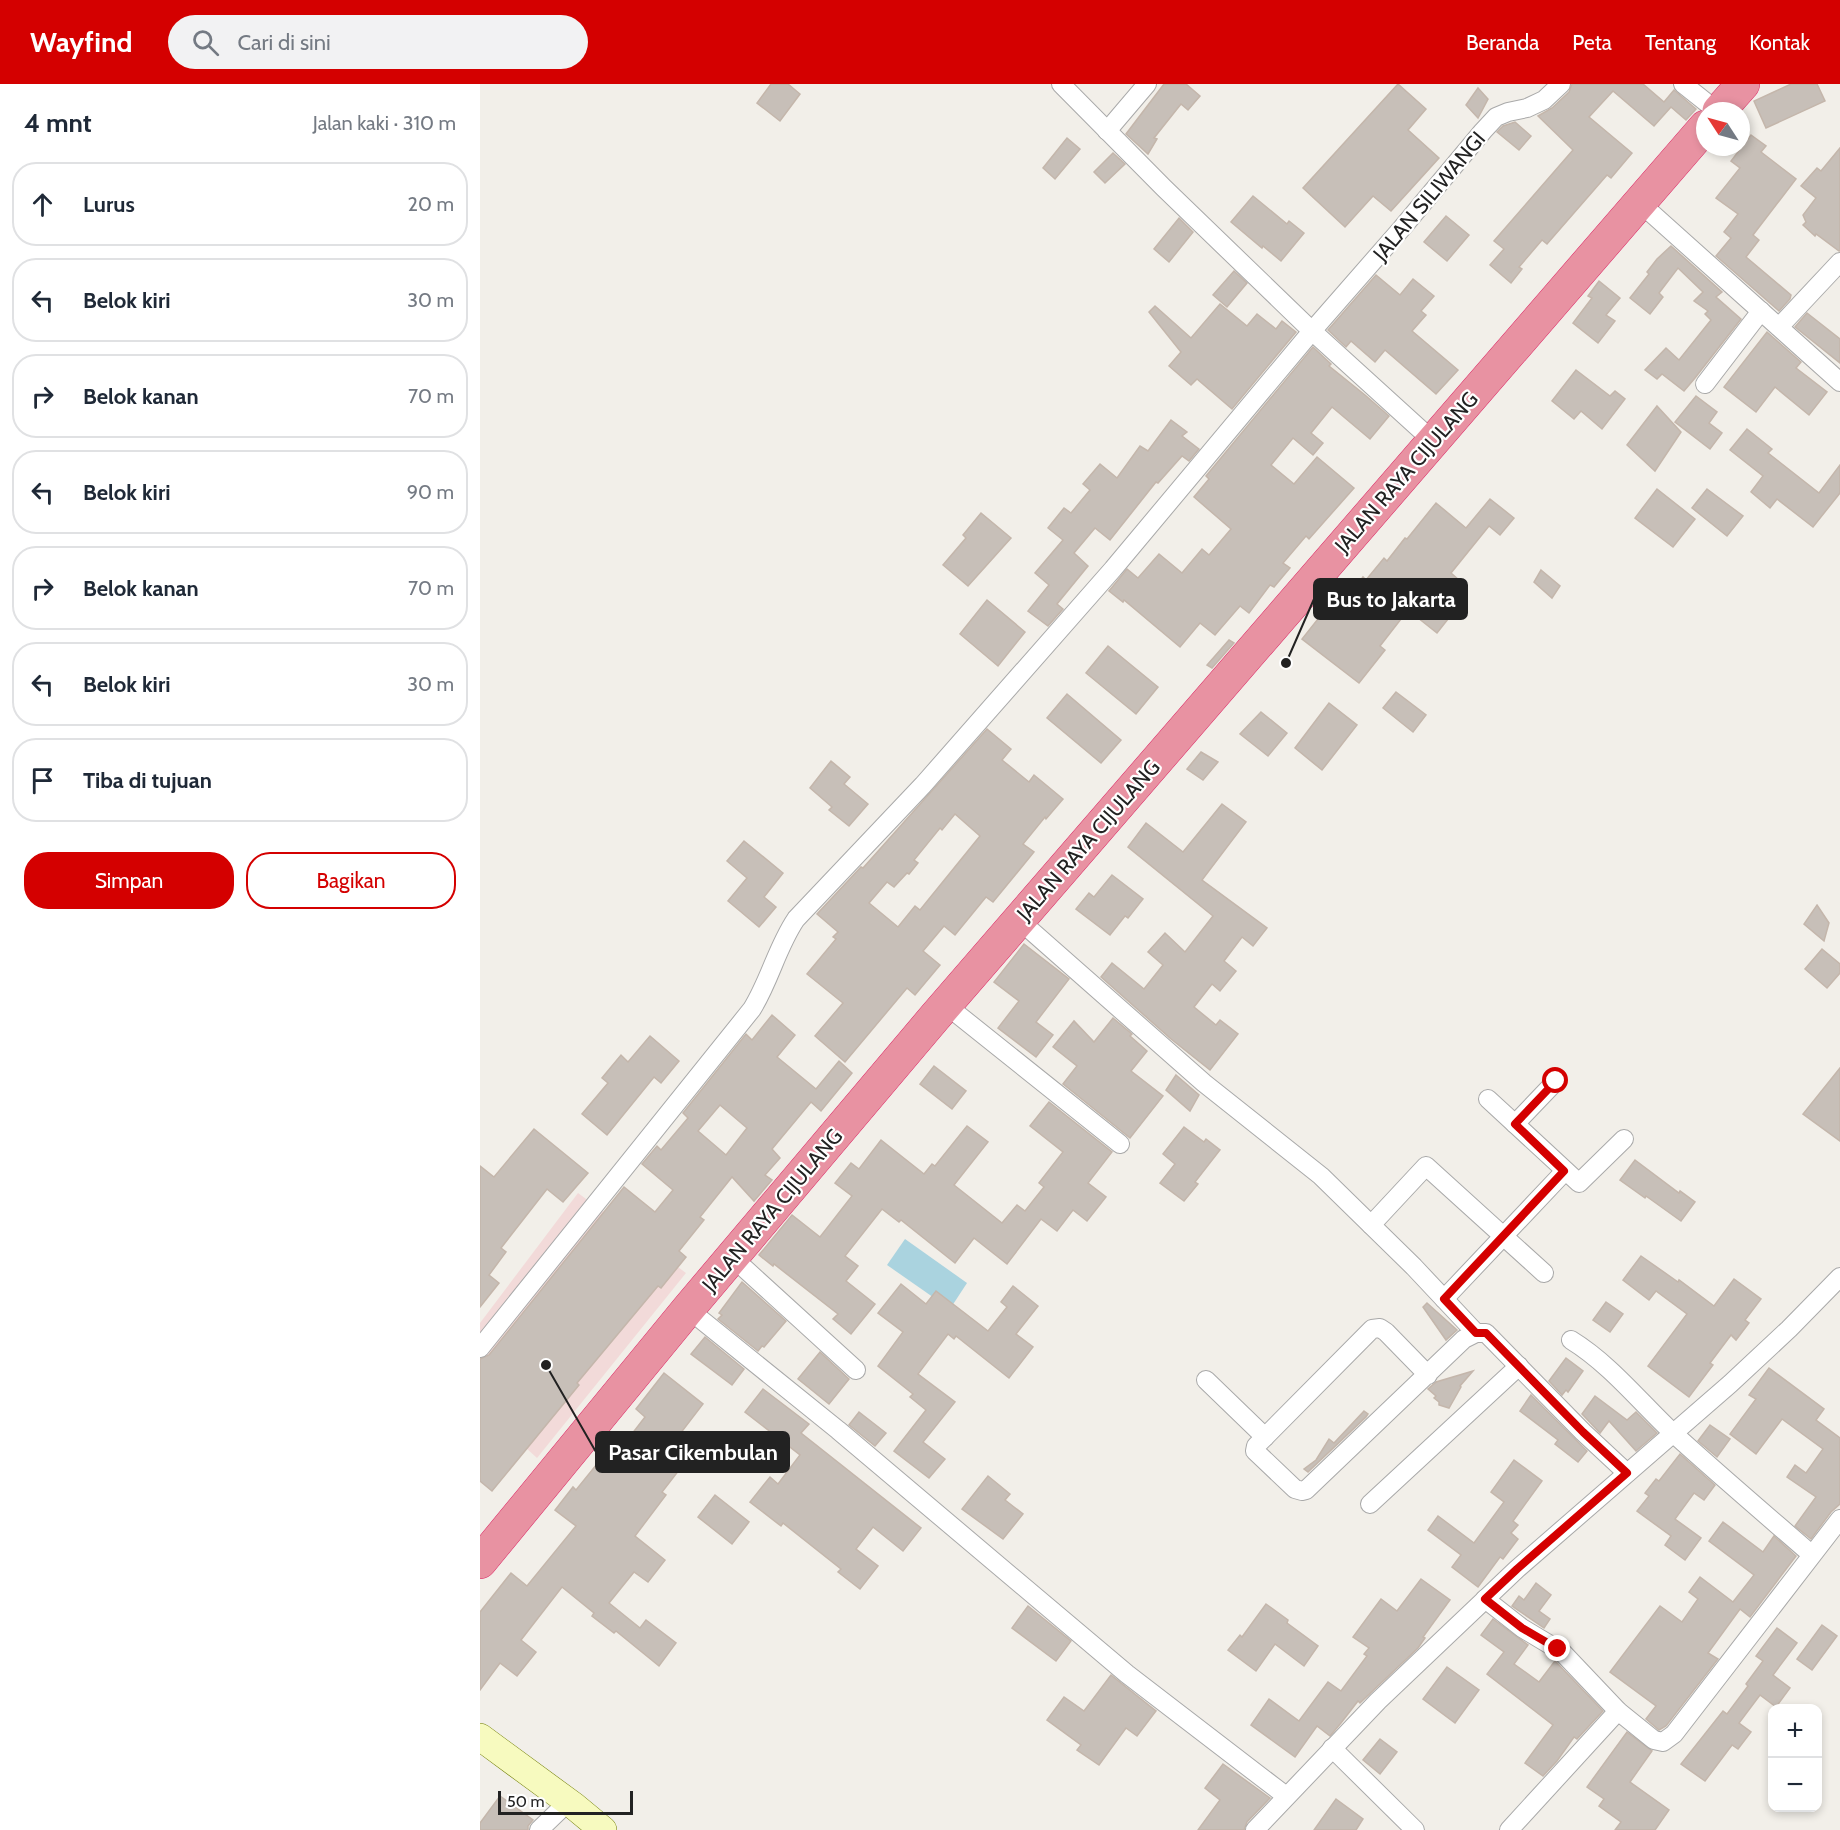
<!DOCTYPE html>
<html lang="id">
<head>
<meta charset="utf-8">
<style>
	:root { --surface:#fff; --page:#f2f2f3; --text:#1f2937; --muted:#747a83; --line:#e0e1e3; --accent:#d40000 }
	body { margin:0; font-family:Cabin,sans-serif; background:var(--page); color:var(--text) }
	.controls { position:absolute; right:18px; bottom:18px; display:grid; overflow:hidden; border-radius:12px; box-shadow:0 3px 9px #0003 }
	.controls button { width:54px; height:54px; display:grid; place-items:center; padding:0; border:0; border-bottom:2px solid var(--line); background:var(--surface); color:var(--text); font:30px sans-serif }
	.compass { position:absolute; left:1216px; top:18px; width:54px; height:54px; border-radius:50%; background:var(--surface); box-shadow:0 3px 9px #0003; rotate:306deg }
	.scale { position:absolute; left:18px; bottom:15px; width:135px; box-sizing:border-box; padding-left:6px; border:3px solid #222; border-top:0; font-size:16px; line-height:21px; white-space:nowrap; color:#222; -webkit-text-stroke:4px #fff; paint-order:stroke }
	.stop { position:absolute; width:18px; height:18px; margin:-14px; border:4px solid #d40000; border-radius:50%; background:#fff }
	.stop.end { background:#d40000; border-color:#fff; box-shadow:0 2px 6px #0008 }
	.list { margin:0; padding:0; list-style:none }
	h2 { display:flex; justify-content:space-between; align-items:center; height:78px; margin:0; padding:0 24px; font-size:26px }
	h2 small { font-size:20px; font-weight:400; color:var(--muted) }
	.list li { display:grid; grid-template-columns:39px 1fr auto; gap:18px; align-items:center; box-sizing:border-box; height:84px; margin:0 12px 12px; padding:0 12px; border:2px solid var(--line); border-radius:24px }
	.list b { display:block; font-size:22px; white-space:nowrap }
	.list em { font-size:20px; font-style:normal; color:var(--muted) }
	.actions { display:flex; gap:12px; padding:18px 24px }
	.actions a { flex:1; padding:14px 0; border:2px solid var(--accent); border-radius:24px; text-align:center; font-size:21px; color:var(--accent) }
	.actions .main { background:var(--accent); color:#fff }
	.icon { flex:none; width:33px; height:33px; fill:none; stroke:currentColor; stroke-width:2; stroke-linecap:round; stroke-linejoin:round }
	.map { position:relative; flex:none; width:1360px; height:1746px; overflow:hidden }
	header { display:flex; align-items:center; gap:36px; box-sizing:border-box; height:84px; padding:0 30px; background:var(--accent); color:#fff }
	header strong { font-size:28px }
	nav { display:flex; gap:33px; margin-inline-start:auto; font-size:21px }
	.search { width:420px; height:54px; background:var(--page); display:flex; align-items:center; gap:15px; box-sizing:border-box; padding:0 21px; border-radius:33px; color:var(--muted); font-size:22px }
	main { display:flex }
	aside { flex:1; background:var(--surface) }
	.map>svg:first-child { display:block }
	.commercial { fill:#f2dad9 }
	.water { fill:#aad3df }
	.building { fill:#c7bfb8; stroke:#c4b6ab; stroke-width:1.5; fill-rule:evenodd }
	.lines { fill:none; stroke-linecap:round; stroke-linejoin:round }
	.street-casing { stroke:#a9a9a9; stroke-width:20 }
	.secondary-casing { stroke:#707d05; stroke-width:28 }
	.highway-casing { stroke:#dc2a67; stroke-width:34 }
	.street { stroke:#fff; stroke-width:18 }
	.secondary { stroke:#f7fabf; stroke-width:27 }
	.highway { stroke:#e892a2; stroke-width:33 }
	.route { stroke:#d40000; stroke-width:8 }
	.labels { text-anchor:middle; dominant-baseline:central; stroke-width:4.5; stroke-linejoin:round; paint-order:stroke }
	.street-label { font-size:21px; fill:#222; stroke:#fff }
	.leader { fill:none; stroke:#222; stroke-width:2 }
	.callout-dot { fill:#222; stroke:#fff; stroke-width:2 }
	.callout { fill:#222; stroke:#222; stroke-width:2 }
	.callout-label { font-size:22px; text-anchor:middle; font-weight:bold; fill:#fff }
</style>
</head>
<body>
<header>
<strong>Wayfind</strong>
<div class="search"><svg class="icon" aria-label="search" viewBox="0 0 24 24"><circle cx="10" cy="10" r="6"/><path d="M15 15l6 6"/></svg>Cari di sini</div>
<nav><a>Beranda</a><a>Peta</a><a>Tentang</a><a>Kontak</a></nav>
</header>
<main>
<aside>
<h2>4 mnt<small>Jalan kaki · 310 m</small></h2>
<ul class="list">
<li><svg class="icon" aria-label="ahead" viewBox="0 0 24 24"><path d="M12 20V5M6 11l6-6 6 6"/></svg><div><b>Lurus</b></div><em>20 m</em></li>
<li><svg class="icon" aria-label="left" viewBox="0 0 24 24"><path d="M17 20v-9H6M10 6l-5 5 5 5"/></svg><div><b>Belok kiri</b></div><em>30 m</em></li>
<li><svg class="icon" aria-label="right" viewBox="0 0 24 24"><path d="M7 20v-9h11M14 6l5 5-5 5"/></svg><div><b>Belok kanan</b></div><em>70 m</em></li>
<li><svg class="icon" aria-label="left" viewBox="0 0 24 24"><path d="M17 20v-9H6M10 6l-5 5 5 5"/></svg><div><b>Belok kiri</b></div><em>90 m</em></li>
<li><svg class="icon" aria-label="right" viewBox="0 0 24 24"><path d="M7 20v-9h11M14 6l5 5-5 5"/></svg><div><b>Belok kanan</b></div><em>70 m</em></li>
<li><svg class="icon" aria-label="left" viewBox="0 0 24 24"><path d="M17 20v-9H6M10 6l-5 5 5 5"/></svg><div><b>Belok kiri</b></div><em>30 m</em></li>
<li><svg class="icon" aria-label="arrive" viewBox="0 0 24 24"><path d="M6 21V4h12l-3 4 3 4H6"/></svg><div><b>Tiba di tujuan</b></div></li>
</ul>
<div class="actions"><a class="main">Simpan</a><a>Bagikan</a></div>
</aside>
<div class="map">
<svg width="1360" height="1746" viewBox="0 0 1360 1746">
	<rect width="100%" height="100%" fill="#f2efe9"/>
	<polygon class="commercial" points="98,1109 206,1189 57,1374 0,1322 0,1239"/>
	<polygon class="water" points="425,1155 487,1199 470,1225 407,1181"/>
	<g class="building">
		<polygon points="291,0 308,0 320,10 300,37 277,19"/>
		<polygon points="684,0 706,0 720,12 708,26 701,20 674,54 677,55 668,70 646,50"/>
		<polygon points="918,0 946,25 928,46 959,74 911,127 893,112 865,143 823,104"/>
		<polygon points="1092,0 1163,0 1184,18 1194,6 1216,25 1206,36 1191,23 1174,42 1133,7 1109,33 1152,69 1131,94 1127,91 1067,160 1062,156 1039,183 1042,185 1031,199 1010,181 1024,165 1014,157 1093,66 1058,32 1072,24 1089,8"/>
		<polygon points="1311,0 1337,0 1345,17 1286,44 1274,17"/>
		<polygon points="998,4 1008,15 998,34 986,21"/>
		<polygon points="1035,38 1051,52 1039,66 1017,48 1023,42"/>
		<polygon points="1271,51 1286,62 1281,68 1316,95 1273,151 1279,156 1266,173 1311,211 1310,215 1299,227 1236,172 1251,154 1244,148 1258,130 1236,114 1260,84 1251,77"/>
		<polygon points="587,54 600,65 575,95 563,84"/>
		<polygon points="1360,64 1360,167 1359,167 1336,150 1335,152 1323,141 1326,138 1323,131 1336,114 1321,102 1337,84 1341,87"/>
		<polygon points="633,69 645,80 625,99 614,88"/>
		<polygon points="773,112 807,140 809,137 824,149 801,177 783,162 782,164 751,138"/>
		<polygon points="966,132 989,151 967,177 944,158"/>
		<polygon points="699,134 713,148 689,178 674,165"/>
		<polygon points="1191,162 1242,208 1236,213 1261,235 1215,294 1204,307 1182,290 1177,295 1165,286 1186,264 1199,276 1231,236 1225,230 1228,227 1214,217 1223,208 1198,184 1179,209 1183,213 1170,230 1150,214 1169,190 1167,188 1177,175"/>
		<polygon points="754,187 767,199 747,223 733,211"/>
		<polygon points="896,191 920,211 933,195 954,212 941,227 946,231 932,247 978,286 956,310 905,266 895,278 871,257 866,263 848,246"/>
		<polygon points="1119,197 1140,214 1126,231 1135,237 1118,259 1093,239 1112,214 1108,212"/>
		<polygon points="740,220 767,242 777,230 796,245 802,237 816,248 752,325 717,295 711,301 689,282 701,268 669,228 675,222 711,254"/>
		<polygon points="1327,229 1360,255 1360,279 1315,243"/>
		<polygon points="1287,248 1321,278 1316,284 1347,308 1329,331 1295,303 1276,328 1244,303"/>
		<polygon points="833,263 851,280 849,282 885,311 909,332 890,355 852,323 831,349 843,359 833,371 813,354 791,381 814,400 837,373 874,404 829,455 826,452 803,479 810,484 794,503 790,501 769,529 760,522 735,551 720,539 700,563 644,516 643,518 629,507 647,485 658,494 679,470 702,489 722,465 729,471 751,445 714,413 729,395 726,392"/>
		<polygon points="1096,286 1130,312 1135,307 1145,315 1122,345 1101,327 1094,335 1072,317"/>
		<polygon points="1216,312 1237,328 1229,339 1242,349 1230,365 1195,338"/>
		<polygon points="1177,322 1201,348 1175,387 1147,361"/>
		<polygon points="691,336 707,348 702,352 719,365 709,377 702,372 678,399 676,398 630,456 615,444 594,469 608,482 577,520 583,525 568,542 548,527 569,501 555,489 583,456 568,444 584,424 591,429 610,406 603,400 620,380 637,394 660,362 668,367"/>
		<polygon points="1267,345 1292,365 1288,369 1339,409 1360,381 1360,409 1333,443 1297,415 1290,424 1271,408 1283,392 1250,366"/>
		<polygon points="1177,405 1215,435 1193,463 1155,434"/>
		<polygon points="1227,405 1263,432 1247,452 1212,424"/>
		<polygon points="1010,415 1034,434 1020,451 1009,442 971,489 979,496 962,517 976,525 957,549 928,526 900,562 905,566 879,599 822,555 849,521 857,528 883,493 886,496 904,474 907,477 925,454 927,455 956,419 986,444"/>
		<polygon points="501,429 531,454 488,502 463,481 486,454 483,451"/>
		<polygon points="1061,486 1080,502 1072,514 1054,498"/>
		<polygon points="507,516 545,548 518,582 480,550"/>
		<polygon points="749,556 754,559 732,584 727,581"/>
		<polygon points="628,562 678,603 656,630 606,589"/>
		<polygon points="916,608 946,631 933,648 903,624"/>
		<polygon points="587,610 641,656 621,679 567,634"/>
		<polygon points="849,619 877,641 842,686 815,664"/>
		<polygon points="781,628 807,649 788,672 760,650"/>
		<path d="M 507,645 L 531,665 L 522,676 L 549,698 L 554,691 L 583,715 L 566,735 L 565,733 L 543,760 L 554,768 L 513,818 L 506,813 L 475,851 L 464,842 L 443,867 L 460,881 L 435,911 L 427,904 L 365,978 L 335,952 L 363,919 L 327,890 L 356,855 L 353,853 L 358,848 L 337,830 L 381,783 L 383,784 ZM 475,730 L 500,752 L 440,826 L 435,822 L 418,843 L 389,819 L 407,798 L 414,803 L 427,789 L 429,790 L 438,779 L 434,776 L 460,744 L 462,746 Z"/>
		<polygon points="721,668 738,678 723,696 707,685"/>
		<polygon points="351,677 370,693 364,700 388,720 369,742 349,726 352,723 330,704"/>
		<polygon points="742,720 766,738 722,796 787,844 773,862 762,853 744,877 756,887 740,907 732,900 714,923 736,941 740,936 758,950 730,986 691,955 621,893 632,879 664,905 683,881 668,868 685,849 705,868 733,832 648,763 666,739 703,768"/>
		<polygon points="264,757 303,789 284,813 296,823 279,843 248,817 267,794 247,777"/>
		<polygon points="632,791 663,815 648,834 645,832 630,851 596,825 609,809 614,813"/>
		<polygon points="1337,821 1349,839 1344,857 1324,840"/>
		<polygon points="544,860 589,895 556,938 573,951 556,973 518,944 539,917 514,898"/>
		<polygon points="1342,865 1360,880 1360,889 1347,904 1325,885"/>
		<path d="M 292,931 L 315,951 L 297,973 L 336,1005 L 359,977 L 372,989 L 341,1027 L 331,1018 L 292,1065 L 300,1074 L 285,1091 L 292,1096 L 274,1117 L 252,1093 L 220,1133 L 224,1136 L 199,1167 L 206,1173 L 181,1204 L 178,1202 L 97,1299 L 99,1301 L 12,1407 L 0,1397 L 0,1275 L 9,1271 L 144,1103 L 175,1128 L 193,1106 L 162,1080 L 177,1062 L 181,1066 L 208,1034 L 203,1029 L 266,950 L 272,956 ZM 240,1021 L 267,1044 L 246,1071 L 218,1047 Z"/>
		<polygon points="633,934 652,950 650,952 667,967 651,987 683,1012 650,1054 583,1000 597,982 573,963 594,937 614,958"/>
		<polygon points="170,952 199,977 181,999 174,993 127,1051 102,1030 128,999 122,994 141,971 148,978"/>
		<polygon points="454,982 486,1007 472,1025 440,1000"/>
		<polygon points="1360,984 1360,1057 1323,1030"/>
		<polygon points="696,991 719,1011 710,1027 686,1006"/>
		<polygon points="569,1018 632,1068 608,1099 626,1113 607,1137 593,1126 577,1147 561,1135 527,1180 494,1154 475,1179 421,1136 419,1138 402,1125 365,1172 378,1182 366,1197 395,1220 371,1250 353,1235 358,1230 294,1180 293,1182 279,1171 312,1131 340,1153 372,1112 355,1099 371,1079 379,1085 401,1056 444,1090 452,1080 455,1082 487,1042 508,1058 474,1101 522,1139 537,1121 545,1127 564,1103 559,1099 583,1068 550,1042"/>
		<polygon points="704,1043 724,1058 726,1055 740,1066 715,1098 718,1100 704,1117 680,1099 695,1080 683,1070"/>
		<polygon points="54,1045 108,1089 83,1118 67,1105 21,1164 26,1168 9,1191 19,1199 0,1223 0,1082 14,1093"/>
		<polygon points="1155,1076 1199,1109 1200,1107 1215,1118 1201,1137 1166,1112 1165,1114 1140,1096"/>
		<polygon points="1161,1172 1198,1198 1199,1196 1234,1222 1254,1195 1281,1215 1265,1236 1269,1239 1256,1256 1251,1251 1230,1279 1233,1281 1209,1313 1168,1282 1207,1230 1176,1207 1169,1216 1143,1196"/>
		<polygon points="262,1198 306,1237 284,1263 282,1262 278,1267 238,1235 242,1231 239,1229"/>
		<polygon points="421,1200 446,1220 456,1207 508,1247 527,1223 521,1218 533,1202 558,1222 536,1250 553,1263 529,1294 476,1252 474,1255 468,1250 438,1290 475,1318 443,1358 465,1375 449,1394 414,1367 446,1326 430,1313 433,1310 398,1282 423,1248 398,1229"/>
		<polygon points="1126,1218 1143,1230 1130,1248 1113,1236"/>
		<polygon points="947,1219 977,1246 966,1256 943,1223"/>
		<polygon points="225,1253 264,1285 252,1301 211,1270"/>
		<polygon points="340,1268 369,1295 349,1320 318,1295"/>
		<polygon points="1086,1274 1103,1287 1088,1308 1086,1306 1082,1311 1069,1297"/>
		<polygon points="1289,1284 1344,1325 1336,1336 1360,1354 1360,1420 1351,1428 1331,1455 1315,1442 1336,1413 1307,1393 1315,1381 1326,1389 1343,1365 1302,1335 1276,1370 1250,1350 1276,1315 1269,1311"/>
		<polygon points="993,1287 980,1302 981,1303 969,1324 959,1321 959,1318 954,1314 956,1312 948,1305 956,1298"/>
		<polygon points="184,1289 223,1320 193,1359 210,1372 182,1408 186,1411 155,1452 185,1476 168,1498 154,1488 129,1519 160,1544 166,1536 196,1559 179,1582 136,1547 134,1549 112,1532 114,1529 82,1503 41,1556 56,1568 37,1592 20,1579 0,1606 0,1528 31,1489 47,1502 96,1442 75,1426 93,1403 96,1406 121,1375 128,1381 165,1333 156,1325"/>
		<polygon points="283,1305 329,1340 321,1349 441,1444 423,1467 393,1443 376,1465 398,1482 380,1505 358,1488 361,1485 303,1439 301,1442 270,1418 290,1393 298,1400 320,1371 265,1328"/>
		<polygon points="1051,1311 1107,1367 1098,1378 1075,1360 1078,1356 1040,1327"/>
		<polygon points="1115,1312 1147,1336 1156,1328 1177,1349 1156,1367 1129,1337 1120,1349 1102,1330"/>
		<polygon points="884,1327 888,1330 886,1333 828,1388 824,1385 836,1376 849,1355 854,1359"/>
		<polygon points="379,1328 406,1349 395,1362 369,1341"/>
		<polygon points="1230,1341 1250,1355 1237,1373 1218,1357"/>
		<polygon points="1200,1370 1235,1401 1224,1416 1214,1409 1195,1435 1221,1454 1205,1476 1185,1461 1191,1452 1157,1427 1169,1412 1165,1409 1176,1395 1179,1397"/>
		<polygon points="1034,1376 1062,1397 1033,1437 1038,1441 1031,1449 1038,1455 1023,1475 1020,1473 998,1503 972,1483 981,1471 948,1446 958,1432 994,1459 1024,1418 1011,1408"/>
		<polygon points="508,1392 530,1410 525,1416 543,1430 523,1455 482,1425"/>
		<polygon points="235,1411 269,1438 252,1460 218,1433"/>
		<polygon points="1243,1438 1283,1468 1294,1452 1316,1472 1270,1533 1260,1525 1228,1569 1238,1575 1186,1642 1179,1646 1166,1635 1176,1622 1130,1588 1180,1522 1202,1538 1218,1515 1209,1508 1220,1493 1253,1518 1274,1491 1229,1457"/>
		<polygon points="941,1495 970,1516 943,1553 945,1554 938,1564 880,1619 878,1617 861,1639 850,1652 837,1642 815,1673 771,1641 789,1615 819,1637 848,1598 861,1607 887,1572 884,1570 889,1564 873,1553 901,1515 917,1527"/>
		<polygon points="1056,1499 1071,1511 1059,1527 1070,1535 1064,1544 1032,1522 1039,1512 1044,1516"/>
		<polygon points="786,1520 808,1536 807,1539 838,1562 824,1582 795,1560 776,1587 748,1566 760,1551 762,1553"/>
		<polygon points="548,1522 591,1557 576,1577 532,1544"/>
		<polygon points="1013,1535 1048,1561 1034,1580 1059,1598 1075,1577 1123,1627 1097,1655 1094,1653 1077,1677 1063,1692 1045,1679 1073,1641 1007,1590 1024,1568 1001,1551"/>
		<polygon points="1342,1541 1357,1552 1332,1586 1317,1575"/>
		<polygon points="1297,1544 1317,1559 1293,1591 1310,1604 1296,1623 1280,1611 1259,1639 1271,1648 1258,1665 1252,1661 1225,1697 1201,1680 1243,1627 1247,1630 1268,1602 1266,1600 1283,1577 1276,1572"/>
		<polygon points="967,1583 999,1606 975,1639 943,1615"/>
		<polygon points="631,1591 676,1627 657,1652 646,1644 619,1681 597,1666 601,1661 567,1636 584,1613 604,1627"/>
		<polygon points="1147,1648 1172,1667 1150,1698 1189,1726 1175,1746 1135,1746 1141,1738 1119,1722 1124,1715 1107,1703"/>
		<polygon points="900,1655 917,1668 900,1690 883,1676"/>
		<polygon points="743,1680 790,1714 767,1738 764,1746 718,1746 740,1716 725,1704"/>
		<polygon points="20,1712 53,1736 48,1742 48,1746 0,1746 0,1739"/>
		<polygon points="856,1715 883,1735 876,1746 834,1746"/>
	</g>
	<g class="lines">
		<g class="street-casing">
			<g id="street">
				<polyline points="581,0 684,104 832,247 953,357"/>
				<polyline points="1203,0 1237,27"/>
				<polyline points="627,47 667,0"/>
				<polyline points="1159,118 1360,298"/>
				<polyline points="1299,243 1360,178"/>
				<polyline points="1225,300 1281,227"/>
				<polyline points="539,836 724,999 841,1092 934,1183 996,1249"/>
				<polyline points="466,921 640,1060"/>
				<polyline points="1008,1015 1099,1099 1144,1055"/>
				<polyline points="1035,1040 1076,997"/>
				<polyline points="891,1141 946,1082 1064,1189"/>
				<polyline points="252,1173 376,1286"/>
				<polyline points="964,1215 1085,1087"/>
				<polyline points="208,1225 358,1346 647,1590 806,1712"/>
				<path d="M 1091,1256 C 1130,1280 1160,1318 1193,1349 C 1238,1390 1285,1430 1331,1470"/>
				<path d="M 0,1264 L 272,925 C 290,896 297,863 316,835 L 443,701 L 633,485 L 832,247 L 922,144 L 1003,47 L 1016,33 L 1028,28 L 1047,24 L 1064,16 L 1081,0"/>
				<polyline points="948,1291 906,1248 900,1244 892,1245 776,1362 775,1367 815,1405 822,1407 826,1406 984,1255 996,1249 1006,1249 1103,1348 1147,1389"/>
				<polyline points="726,1296 785,1353"/>
				<polyline points="890,1420 1039,1282"/>
				<polyline points="1005,1515 1042,1544 1082,1568 1138,1627 1174,1656 1183,1658 1194,1650 1360,1435"/>
				<polyline points="852,1664 935,1746"/>
				<polyline points="59,1746 88,1718"/>
				<polyline points="775,1746 898,1617 1037,1485 1250,1300 1309,1245 1360,1193"/>
				<polyline points="1029,1746 1138,1627"/>
			</g>
		</g>
		<g class="secondary-casing">
			<polyline id="secondary" points="0,1653 94,1722 123,1746"/>
		</g>
		<g class="highway-casing">
			<g id="highway">
				<polyline points="1239,27 1263,0"/>
				<polyline points="0,1478 208,1225 454,934 1225,43"/>
			</g>
		</g>
		<use href="#street" class="street"/>
		<use href="#secondary" class="secondary"/>
		<use href="#highway" class="highway"/>
	</g>
	<g class="lines">
		<polyline class="route" points="1076,997 1035,1040 1084,1087 964,1215 996,1249 1006,1249 1103,1348 1147,1389 1037,1485 1005,1515 1042,1544 1078,1565"/>
	</g>
	<g class="labels">
		<g class="street-label">
			<text transform="translate(949 112) rotate(-50)">JALAN SILIWANGI</text>
			<text transform="translate(926 388) rotate(-49)">JALAN RAYA CIJULANG</text>
			<text transform="translate(608 756) rotate(-49)">JALAN RAYA CIJULANG</text>
			<text transform="translate(292 1126) rotate(-50)">JALAN RAYA CIJULANG</text>
		</g>
	</g>
	<path class="leader" d="M806 579L834 515M66 1281L116 1368"/>
	<g class="callout-dot">
		<circle cx="806" cy="579" r="6"/>
		<circle cx="66" cy="1281" r="6"/>
	</g>
	<g class="callout">
		<rect x="834" y="495" width="153" height="40" rx="6"/>
		<rect x="116" y="1348" width="193" height="40" rx="6"/>
	</g>
	<g class="callout-label">
		<text x="911" y="523">Bus to Jakarta</text>
		<text x="213" y="1376">Pasar Cikembulan</text>
	</g>
</svg>
<div class="controls">
<button>+</button>
<button>−</button>
</div>
<svg class="compass" viewBox="-18 -18 36 36"><path d="M0-13l5 13h-10z" fill="#e53935"/><path d="M0 13l5-13h-10z" fill="#747a83"/></svg>
<div class="scale">50 m</div>
<div class="stop" style="left:1076px;top:997px"></div>
<div class="stop end" style="left:1078px;top:1565px"></div>
</div>
</main>
</body>
</html>
